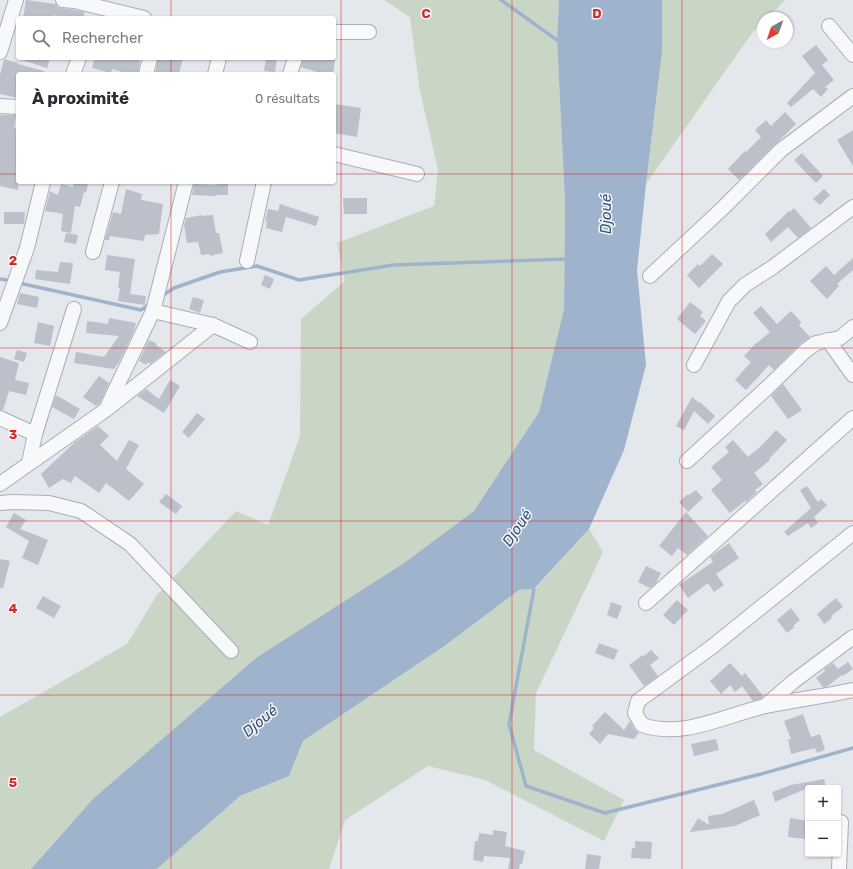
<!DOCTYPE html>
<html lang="fr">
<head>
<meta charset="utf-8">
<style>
	:root { --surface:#fff; --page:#f7f7f7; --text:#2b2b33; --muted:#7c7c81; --line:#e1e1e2 }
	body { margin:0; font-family:Rubik,sans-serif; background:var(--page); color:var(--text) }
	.controls { position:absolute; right:12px; bottom:12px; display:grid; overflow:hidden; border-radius:4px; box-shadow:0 1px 3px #0004 }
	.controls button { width:36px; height:36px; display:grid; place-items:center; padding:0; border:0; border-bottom:1px solid var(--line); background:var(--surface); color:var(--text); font:20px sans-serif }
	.compass { position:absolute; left:757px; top:12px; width:36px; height:36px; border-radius:50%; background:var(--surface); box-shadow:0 1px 3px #0004; rotate:220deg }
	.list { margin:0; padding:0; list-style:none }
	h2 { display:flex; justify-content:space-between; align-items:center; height:52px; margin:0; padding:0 16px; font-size:17px }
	h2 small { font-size:13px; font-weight:400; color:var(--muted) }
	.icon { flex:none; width:22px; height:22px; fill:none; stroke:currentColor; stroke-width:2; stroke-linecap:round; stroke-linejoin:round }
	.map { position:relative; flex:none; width:853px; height:869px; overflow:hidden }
	.search { position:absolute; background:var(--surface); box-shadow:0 1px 3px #0004; left:16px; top:16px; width:320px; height:44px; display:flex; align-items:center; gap:10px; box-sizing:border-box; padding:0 14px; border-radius:4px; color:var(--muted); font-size:15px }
	.panel { position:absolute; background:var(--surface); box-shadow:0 1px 3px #0004; left:16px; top:72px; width:320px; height:112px; border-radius:4px }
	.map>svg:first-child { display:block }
	.green { fill:#c9d6c5 }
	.water { fill:#9fb4cc }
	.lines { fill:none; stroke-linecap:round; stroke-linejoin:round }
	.stream { stroke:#9fb4cc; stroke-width:3.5 }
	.building { fill:#bbc0ca }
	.minor-casing { stroke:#a9aeb7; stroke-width:16 }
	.minor { stroke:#f7f8fa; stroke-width:14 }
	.grid { fill:none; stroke:#d62828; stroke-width:1; stroke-opacity:0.55 }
	.labels { text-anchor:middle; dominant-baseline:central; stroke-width:3; stroke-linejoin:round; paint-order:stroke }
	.water-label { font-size:15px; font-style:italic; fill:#34527a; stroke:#f4f6f9 }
	.grid-label { font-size:13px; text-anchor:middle; font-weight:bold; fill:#d62828; stroke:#f4f6f9; stroke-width:3; stroke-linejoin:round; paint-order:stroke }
</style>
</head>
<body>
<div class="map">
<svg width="853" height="869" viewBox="0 0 853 869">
	<rect width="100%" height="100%" fill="#e4e7ec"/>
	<g class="green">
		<polygon points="384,0 559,0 557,40 565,202 564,309 539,412 475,511 404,563 93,799 31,869 0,869 0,717 127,644 157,595 236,511 268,525 300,436 301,319 345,281 337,243 434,206 438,170 420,91 410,17"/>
		<polygon points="662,0 785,0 767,18 763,18 763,22 752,33 646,184 662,52"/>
		<polygon points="589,529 603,552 536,693 534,750 624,800 604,841 485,780 428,766 345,820 329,869 157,869 240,796 289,776 303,741 443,647 519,590 535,589"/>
	</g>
	<polygon class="water" points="559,0 662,0 662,52 646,184 637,270 646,365 624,450 589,529 534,589 519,590 443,647 303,741 289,776 240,796 157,869 31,869 93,799 256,658 404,563 474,511 539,412 564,309 565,202 557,40"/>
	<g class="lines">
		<g class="stream">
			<polyline points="501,0 557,40 561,40"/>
			<polyline points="0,279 13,281"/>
			<polyline points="19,283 141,310 150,304"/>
			<polyline points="162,296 174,288 220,272 257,266 299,280 393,265 568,259"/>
			<polyline points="532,586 534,589 509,724 526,786 605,813 761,774 853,748"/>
		</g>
	</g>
	<g class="building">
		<polygon points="26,0 55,4 55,3 58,7 62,8 85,12 83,18 68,18 52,15 52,18 23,18"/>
		<polygon points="816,45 828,60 822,65 834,80 825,87 828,89 821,97 813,89 791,107 787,103 815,73 802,56"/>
		<polygon points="22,58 50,58 47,68 22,60"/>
		<polygon points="95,58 139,58 138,61 140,61 138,74 129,74 112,69 111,73 92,68"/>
		<polygon points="158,58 183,58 179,74 155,74"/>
		<polygon points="266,58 277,58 275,72 264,71"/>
		<polygon points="303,58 322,58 335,60 333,74 317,72 301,67"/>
		<polygon points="4,59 18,63 18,64 44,71 44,74 18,74 18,98 0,94 0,75"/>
		<polygon points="334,104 361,108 357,137 334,133"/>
		<polygon points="785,112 796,124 739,180 728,169 745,151 746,152 761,137 755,130 766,120 771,126"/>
		<polygon points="0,115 16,115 14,128 18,129 18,190 0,186"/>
		<polygon points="853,130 853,166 837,140"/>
		<polygon points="802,153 823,176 816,183 794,160"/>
		<polygon points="74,182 88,184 86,193 84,192 80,207 75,206 71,233 61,231 63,214 45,211 50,191 58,195 61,184 73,187"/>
		<polygon points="217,182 228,182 228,195 216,195 216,196 192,195 194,184 217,185"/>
		<polygon points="126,189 142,194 141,200 163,204 159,234 145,235 144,241 110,236 109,240 105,240 113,212 121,214"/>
		<polygon points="824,189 830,195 820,205 813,199"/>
		<polygon points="343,198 367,198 367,214 344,214"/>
		<polygon points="280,204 319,217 316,226 286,217 282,232 266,228 267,221 265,221 268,209 278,211"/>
		<polygon points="794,208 811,228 798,238 788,227 771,242 765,234 789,211 790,212"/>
		<polygon points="4,212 25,212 24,224 4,224"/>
		<polygon points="202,215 202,216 213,215 216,233 219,233 223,253 210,256 210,254 201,255 198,242 187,243 184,225 186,218"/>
		<polygon points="66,233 78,235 76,244 64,242"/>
		<polygon points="712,254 723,264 699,288 687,275 698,264 700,266"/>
		<polygon points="107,255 135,259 130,294 146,296 145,305 118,301 120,288 118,288 120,272 105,270"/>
		<polygon points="853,258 853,270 837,284 839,286 827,299 810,281 826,266 834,275"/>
		<polygon points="60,262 73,263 70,284 35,279 36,270 58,272"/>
		<polygon points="265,275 274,279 270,289 261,285"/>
		<polygon points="20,293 39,297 37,308 17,304"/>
		<polygon points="193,297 204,300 200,313 189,309"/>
		<polygon points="690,302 703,312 700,316 706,321 695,334 677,319"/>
		<polygon points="761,306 777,324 791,311 801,322 799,325 810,337 799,345 774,370 769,365 746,390 735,380 751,362 744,356 756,343 757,343 770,332 753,313"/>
		<polygon points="109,318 136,323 134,331 119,362 114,369 74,363 76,352 104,357 119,336 86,333 87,321 108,324"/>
		<polygon points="38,322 54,326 50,346 34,343"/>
		<polygon points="149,340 156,343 156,345 166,352 150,364 147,362 146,365 139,361"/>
		<polygon points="17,350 27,353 24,362 14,359"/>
		<polygon points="0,357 19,363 15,380 29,383 26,395 9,391 3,410 0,410"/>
		<polygon points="99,376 109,383 100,403 96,406 83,397"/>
		<polygon points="170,380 180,386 164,413 137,396 146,389 159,399"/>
		<polygon points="783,384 802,410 788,419 771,396"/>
		<polygon points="56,395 80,409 74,419 52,407"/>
		<polygon points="692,397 699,403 700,402 715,416 708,424 694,411 684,430 676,426"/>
		<polygon points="197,413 205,419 189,438 182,432"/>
		<polygon points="98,426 109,436 100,445 117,461 129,440 139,445 126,469 144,484 129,501 106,483 99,493 75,476 71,483 63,479 49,488 41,474 75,442"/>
		<polygon points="776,430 787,440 769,459 770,460 754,473 763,484 755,490 757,492 746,502 745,501 730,513 711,490 722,480 711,467 729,452 725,447 733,440 748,457 760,447"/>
		<polygon points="807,486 818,502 821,499 827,505 814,517 818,523 811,528 808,523 788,536 784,532 811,508 800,490"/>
		<polygon points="696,490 703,498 688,512 679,502 688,494 689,495"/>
		<polygon points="166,494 182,506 176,514 159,502"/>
		<polygon points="686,512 708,536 687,555 678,548 672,556 659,546"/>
		<polygon points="14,513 26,520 20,529 48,540 38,565 22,558 29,541 6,527"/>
		<polygon points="729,543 739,558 716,574 724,585 714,592 708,583 688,598 679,585 713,562 710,557"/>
		<polygon points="0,559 10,561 3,588 0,588"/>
		<polygon points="646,566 661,573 656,583 650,588 638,582"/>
		<polygon points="43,596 61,606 54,618 36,608"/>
		<polygon points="836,598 843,607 831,616 832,618 824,624 817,614"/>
		<polygon points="677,600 688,610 674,625 663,615"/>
		<polygon points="611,602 622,606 617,619 607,615"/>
		<polygon points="791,608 800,620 793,626 795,627 787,633 777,620"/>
		<polygon points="599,643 618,650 614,660 595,653"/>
		<polygon points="651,650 659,658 650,665 658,676 644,686 629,665 643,655 644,656"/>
		<polygon points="848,662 853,669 843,676 842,675 826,687 823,687 816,678 825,671 824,669 833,663 838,669"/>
		<polygon points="730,663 742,676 745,673 763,696 761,699 753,701 742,686 735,692 730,685 721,694 710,681"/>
		<polygon points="605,712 624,730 630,721 635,730 639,733 634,739 608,734 600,744 589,734 594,728 592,726"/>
		<polygon points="803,714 811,737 820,734 825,750 817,753 815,748 791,754 788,739 791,739 784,721"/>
		<polygon points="716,739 719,750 694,756 691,744"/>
		<polygon points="824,779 826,788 808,788 775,802 772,792 791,785"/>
		<polygon points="754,800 760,815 735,826 690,832 698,818 709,825 708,816 722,814"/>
		<polygon points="790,818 808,821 806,839 788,837"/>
		<polygon points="493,830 507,832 505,846 525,851 522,864 520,864 519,869 508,869 510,858 484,856 483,862 473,860 475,841 478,841 479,833 493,835"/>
		<polygon points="635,841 652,842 651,859 631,858 632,848 635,848"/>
		<polygon points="587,854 601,856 599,869 585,869"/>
	</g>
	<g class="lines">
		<g class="minor-casing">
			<g id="minor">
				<polyline points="63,0 74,1 144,18"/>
				<polyline points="829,26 853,55"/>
				<polyline points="334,32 369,32"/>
				<polyline points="0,52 16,0"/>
				<polyline points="73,74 79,58"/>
				<polyline points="146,74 150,58"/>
				<polyline points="215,74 219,58"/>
				<polyline points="290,74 295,58"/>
				<polyline points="0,106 18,107"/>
				<polyline points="334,154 417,174"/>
				<polyline points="93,252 112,182"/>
				<polyline points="247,261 264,182"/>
				<polyline points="650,276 723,208 781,150 853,96"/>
				<polyline points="153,311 213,325 250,342"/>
				<polyline points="0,323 27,248 43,182"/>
				<polyline points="828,340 853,375"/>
				<polyline points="694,365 729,301 745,285 773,267 853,207"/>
				<polyline points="108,405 153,311 186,182"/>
				<polyline points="0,418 35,434"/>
				<polyline points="687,461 768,387 805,351 816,343 840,338 853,327"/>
				<polyline points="29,463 35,434 74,309"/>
				<polyline points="0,484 107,409 213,325"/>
				<polyline points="0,503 13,502 49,503 81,511 130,544 231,651"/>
				<path d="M 853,533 L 713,646 L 638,701 L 635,713 L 642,725 C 684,739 725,715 766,706 C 795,700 824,696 853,690"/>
				<polyline points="646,603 853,418"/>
				<polyline points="765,706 794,681 853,637"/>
				<polyline points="839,869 841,822"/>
			</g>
		</g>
		<use href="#minor" class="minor"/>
	</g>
	<path class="grid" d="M 171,0 L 171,18M 341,0 L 341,869M 512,0 L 512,869M 682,0 L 682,869M 171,58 L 171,74M 0,174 L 18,174M 334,174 L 853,174M 171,182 L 171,869M 0,348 L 853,348M 0,521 L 853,521M 0,695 L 853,695"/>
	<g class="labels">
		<g class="water-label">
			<text transform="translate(606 214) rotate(-90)">Djoué</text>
			<text transform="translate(517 528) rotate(-56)">Djoué</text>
			<text transform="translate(260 721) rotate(-40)">Djoué</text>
		</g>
	</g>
	<g class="grid-label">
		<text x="426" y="18">C</text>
		<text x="597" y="18">D</text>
		<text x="13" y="265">2</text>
		<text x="13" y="439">3</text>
		<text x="13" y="613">4</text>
		<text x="13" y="787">5</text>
	</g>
</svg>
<div class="controls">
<button>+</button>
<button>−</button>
</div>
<svg class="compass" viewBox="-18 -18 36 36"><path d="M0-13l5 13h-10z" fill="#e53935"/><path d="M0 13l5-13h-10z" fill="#7c7c81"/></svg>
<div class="search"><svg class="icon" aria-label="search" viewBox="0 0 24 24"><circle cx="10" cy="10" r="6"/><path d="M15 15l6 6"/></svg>Rechercher</div>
<section class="panel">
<h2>À proximité<small>0 résultats</small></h2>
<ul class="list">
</ul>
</section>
</div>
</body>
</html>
